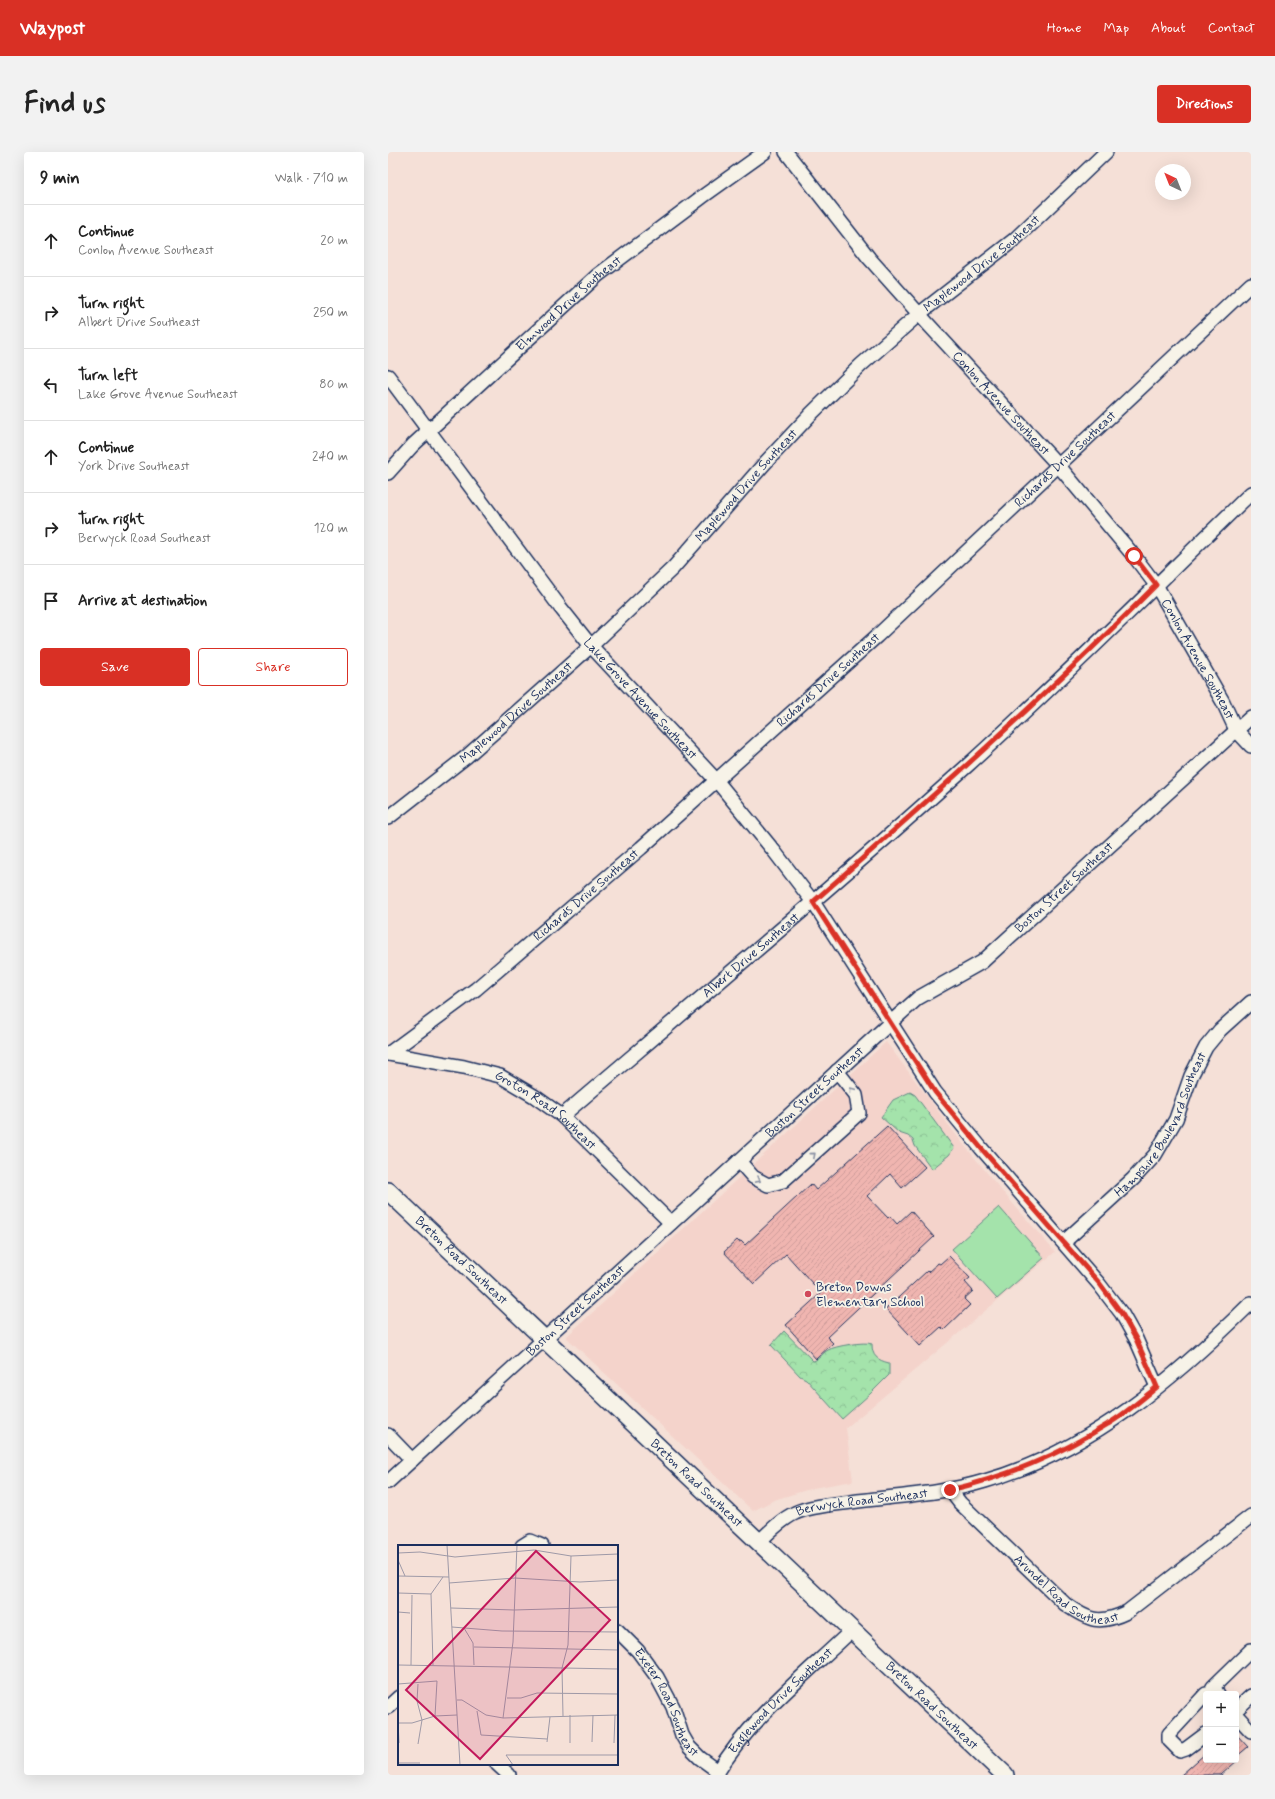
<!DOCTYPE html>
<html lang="en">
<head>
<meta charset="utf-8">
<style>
	:root { --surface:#fff; --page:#f2f2f2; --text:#222; --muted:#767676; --line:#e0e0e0; --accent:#d93025 }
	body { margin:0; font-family:Mynerve,sans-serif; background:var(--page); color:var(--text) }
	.controls { position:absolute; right:12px; bottom:12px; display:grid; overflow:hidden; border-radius:4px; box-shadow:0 4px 16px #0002 }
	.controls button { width:36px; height:36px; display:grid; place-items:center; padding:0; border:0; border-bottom:1px solid var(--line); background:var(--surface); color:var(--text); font:20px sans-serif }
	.compass { position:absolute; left:767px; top:12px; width:36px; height:36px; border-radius:50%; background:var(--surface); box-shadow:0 4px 16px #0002; rotate:317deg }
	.stop { position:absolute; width:12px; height:12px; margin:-9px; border:3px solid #d93025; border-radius:50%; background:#fff }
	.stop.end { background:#d93025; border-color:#fff; box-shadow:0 1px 4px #0008 }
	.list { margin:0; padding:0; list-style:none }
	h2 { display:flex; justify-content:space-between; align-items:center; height:52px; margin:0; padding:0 16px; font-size:17px }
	h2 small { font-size:13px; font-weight:400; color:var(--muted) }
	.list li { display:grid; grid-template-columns:26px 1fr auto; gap:12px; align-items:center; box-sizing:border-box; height:72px; padding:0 16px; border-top:1px solid var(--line) }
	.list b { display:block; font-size:15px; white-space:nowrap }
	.list p { margin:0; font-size:13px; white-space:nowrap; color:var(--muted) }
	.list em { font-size:13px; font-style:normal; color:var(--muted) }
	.actions { display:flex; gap:8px; padding:12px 16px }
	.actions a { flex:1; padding:9px 0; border:1px solid var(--accent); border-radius:4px; text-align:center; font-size:14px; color:var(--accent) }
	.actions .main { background:var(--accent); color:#fff }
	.icon { flex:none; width:22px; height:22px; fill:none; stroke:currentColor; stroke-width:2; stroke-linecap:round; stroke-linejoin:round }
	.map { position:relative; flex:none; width:863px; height:1623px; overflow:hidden; border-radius:4px }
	header { display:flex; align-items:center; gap:24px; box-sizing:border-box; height:56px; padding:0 20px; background:var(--accent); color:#fff }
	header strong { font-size:19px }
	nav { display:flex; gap:22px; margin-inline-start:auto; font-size:14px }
	.intro { display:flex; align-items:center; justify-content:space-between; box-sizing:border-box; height:96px; padding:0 24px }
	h1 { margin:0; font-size:28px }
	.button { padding:10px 18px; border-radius:4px; background:var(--accent); color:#fff; font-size:14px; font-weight:700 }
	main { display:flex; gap:24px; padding:0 24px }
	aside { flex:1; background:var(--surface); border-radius:4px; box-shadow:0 4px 16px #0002 }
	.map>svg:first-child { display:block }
	.built { fill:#f4d3cb }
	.park { fill:url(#park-crowns); stroke:#608984 }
	.pitch { fill:#a4e3ab; stroke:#608984 }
	.building { fill:url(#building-hatch); stroke:#1b2f5e }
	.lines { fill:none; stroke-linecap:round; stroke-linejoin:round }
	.minor-casing { stroke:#1b2f5e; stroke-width:16 }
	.major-casing { stroke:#1b2f5e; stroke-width:20 }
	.minor { stroke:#f7f3e8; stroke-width:13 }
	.major { stroke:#f7f3e8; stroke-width:17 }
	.oneway { stroke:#8991a3 }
	.route { stroke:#d93025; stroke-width:5 }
	.poi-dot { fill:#d1495b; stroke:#f7f3e8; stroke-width:1.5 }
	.labels { text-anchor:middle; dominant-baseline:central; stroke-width:3.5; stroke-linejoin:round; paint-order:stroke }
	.street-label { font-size:13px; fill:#1b2f5e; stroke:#f7f3e8 }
	.poi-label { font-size:13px; fill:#1b2f5e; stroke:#f7f3e8; text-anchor:start }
	.inset-road { fill:none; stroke:#9e99a7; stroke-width:1 }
	.view { fill:#c2185b; fill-opacity:0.15; stroke:#c2185b; stroke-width:2 }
	.inset-edge { fill:none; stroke:#1b2f5e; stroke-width:2 }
</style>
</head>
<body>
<header>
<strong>Waypost</strong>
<nav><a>Home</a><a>Map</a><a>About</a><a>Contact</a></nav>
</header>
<div class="intro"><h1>Find us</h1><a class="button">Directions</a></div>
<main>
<aside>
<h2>9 min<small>Walk · 710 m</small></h2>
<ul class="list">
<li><svg class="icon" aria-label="ahead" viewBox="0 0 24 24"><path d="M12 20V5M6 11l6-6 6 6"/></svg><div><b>Continue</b><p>Conlon Avenue Southeast</p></div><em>20 m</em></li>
<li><svg class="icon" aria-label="right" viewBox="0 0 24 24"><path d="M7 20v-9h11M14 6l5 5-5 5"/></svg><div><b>Turn right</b><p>Albert Drive Southeast</p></div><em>250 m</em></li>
<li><svg class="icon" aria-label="left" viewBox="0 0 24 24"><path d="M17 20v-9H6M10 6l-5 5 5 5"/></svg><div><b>Turn left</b><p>Lake Grove Avenue Southeast</p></div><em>80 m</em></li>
<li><svg class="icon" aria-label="ahead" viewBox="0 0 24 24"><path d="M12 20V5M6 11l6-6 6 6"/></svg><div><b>Continue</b><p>York Drive Southeast</p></div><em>240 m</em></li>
<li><svg class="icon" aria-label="right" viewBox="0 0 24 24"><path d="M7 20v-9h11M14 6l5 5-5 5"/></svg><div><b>Turn right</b><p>Berwyck Road Southeast</p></div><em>120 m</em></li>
<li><svg class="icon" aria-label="arrive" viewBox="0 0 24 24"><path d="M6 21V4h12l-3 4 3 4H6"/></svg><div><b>Arrive at destination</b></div></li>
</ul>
<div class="actions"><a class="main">Save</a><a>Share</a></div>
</aside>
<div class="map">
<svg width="863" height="1623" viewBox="0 0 863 1623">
	<defs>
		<pattern id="park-crowns" width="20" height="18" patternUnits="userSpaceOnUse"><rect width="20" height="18" fill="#a4e3ab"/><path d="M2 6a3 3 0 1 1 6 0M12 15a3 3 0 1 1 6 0" fill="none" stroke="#8dc396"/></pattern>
		<pattern id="building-hatch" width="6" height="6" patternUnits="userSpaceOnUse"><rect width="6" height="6" fill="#f0b5b0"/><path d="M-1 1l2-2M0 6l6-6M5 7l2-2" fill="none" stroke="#cd9c9a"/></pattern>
	</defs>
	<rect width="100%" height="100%" fill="#f5e0d7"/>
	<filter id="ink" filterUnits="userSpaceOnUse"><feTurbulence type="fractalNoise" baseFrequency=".025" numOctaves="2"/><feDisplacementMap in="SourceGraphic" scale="8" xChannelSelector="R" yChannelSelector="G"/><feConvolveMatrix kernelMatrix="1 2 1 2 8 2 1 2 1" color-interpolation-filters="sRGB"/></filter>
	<g filter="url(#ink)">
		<polygon class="built" points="498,890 572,988 614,1039 667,1100 458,1276 465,1329 425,1336 386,1348 365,1359 178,1185"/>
		<g class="park">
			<polygon points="522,940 527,943 566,996 561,1003 544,1017 527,994 525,988 520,984 511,981 493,965 505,948"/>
			<path d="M 396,1179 L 425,1209 C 431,1208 434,1201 440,1198 C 447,1194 477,1189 484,1192 C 484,1204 489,1208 501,1211 L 501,1223 L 482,1242 L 454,1267 L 418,1227 L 412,1224 L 383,1193 Z"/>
		</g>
		<polygon class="pitch" points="611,1055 656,1106 609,1147 564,1097"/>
		<g class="building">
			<polygon points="499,974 537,1015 514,1036 502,1022 479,1044 500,1066 502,1064 509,1072 523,1059 546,1085 439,1185 445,1191 428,1207 398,1173 433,1141 398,1102 366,1132 336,1100 349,1088 351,1090 353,1089 357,1093 423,1032 428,1038"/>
			<polygon points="561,1104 582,1126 577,1130 585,1139 576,1147 582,1153 556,1178 553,1175 532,1194 498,1157 539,1119 540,1120 550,1111 552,1112"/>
			<polygon points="848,1582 860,1595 848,1605"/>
			<polygon points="818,1601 818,1608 850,1608 833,1623 793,1623"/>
		</g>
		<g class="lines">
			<g class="minor-casing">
				<g id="minor">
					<path id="s1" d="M 398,0 L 481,106 L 540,172 L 670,313 L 746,404 L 768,433 L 835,550 L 848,578 L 863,594"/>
					<path id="s2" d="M 0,224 L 172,455 L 203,494 L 328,628 L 386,699 L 425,750 L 547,940 L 593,996 L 711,1132 L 734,1162 L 748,1187 L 769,1235"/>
					<path id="s3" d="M 0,321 L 25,293 L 210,123 L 314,45 L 377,0"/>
					<path id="s4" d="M 0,666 L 78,605 L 203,494 L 285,416 L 377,311 L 423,262 L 473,213 L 531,162 L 627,87 L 718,0"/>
					<path id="s5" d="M 0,902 L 88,837 L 253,696 L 489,484 L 863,132"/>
					<path id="s6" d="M 1,902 L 76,915 L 112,924 L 146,944 L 174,964 L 283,1071"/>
					<path id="s7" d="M 174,964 C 310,848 447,733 580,613 C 677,525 769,432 863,341"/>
					<polyline points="351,1009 365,1025 380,1033 395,1029 471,961 468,943 449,919"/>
					<path id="s8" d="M 676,1090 L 745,1027 L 767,1003 L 788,967 L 803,924 L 818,895 L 832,878 L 863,850"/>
					<polyline points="0,1283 24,1308"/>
					<path id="s9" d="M 0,1330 L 502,871 L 530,846 L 594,810 L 863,565"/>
					<path id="s10" d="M 562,1338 L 572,1351 L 677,1452 C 701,1469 712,1473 739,1460 L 863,1364"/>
					<path id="s11" d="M 372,1389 C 382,1379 394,1367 407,1361 C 421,1354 447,1352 463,1350 C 508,1344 554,1342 597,1329 C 702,1299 787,1226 863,1151"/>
					<polyline points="134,1394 142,1389 154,1394"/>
					<path id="s12" d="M 229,1478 L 250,1499 L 269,1525 L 285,1555 L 294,1583 L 301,1595 L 312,1606 L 330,1619"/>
					<polyline points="818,1542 781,1582 781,1588 792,1599 798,1597 818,1582"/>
					<polyline points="830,1542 825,1535 863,1498"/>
					<polyline points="0,1555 11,1545"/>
					<polyline points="848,1558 863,1544"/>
					<polyline points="848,1563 863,1579"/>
					<polyline points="109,1612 121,1623"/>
					<path id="s13" d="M 328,1623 C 362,1566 416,1524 463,1479"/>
				</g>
			</g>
			<g class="major-casing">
				<g id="major">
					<path id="s14" d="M 0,1039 L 617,1623"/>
				</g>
			</g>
			<use href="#minor" class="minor"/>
			<use href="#major" class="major"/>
		</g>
		<defs><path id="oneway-chevron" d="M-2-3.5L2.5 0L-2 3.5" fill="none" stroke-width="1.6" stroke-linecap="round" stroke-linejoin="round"/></defs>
		<g class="oneway">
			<use href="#oneway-chevron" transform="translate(464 938) rotate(-127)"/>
			<use href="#oneway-chevron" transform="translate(425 1003) rotate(-41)"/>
			<use href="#oneway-chevron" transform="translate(370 1028) rotate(29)"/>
		</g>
	</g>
	<g class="lines" filter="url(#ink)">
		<path class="route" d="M 562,1338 C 620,1324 669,1304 720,1272 C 737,1262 753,1248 769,1235 L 748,1187 L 734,1162 L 712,1132 L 593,996 L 547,940 L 425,750 C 542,647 658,544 768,433 L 746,404"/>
	</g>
	<circle class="poi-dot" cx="420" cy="1142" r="4"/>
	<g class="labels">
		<g class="street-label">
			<text stroke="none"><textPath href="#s4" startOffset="814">Maplewood Drive Southeast</textPath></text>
			<text stroke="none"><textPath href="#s3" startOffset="248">Elmwood Drive Southeast</textPath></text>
			<text stroke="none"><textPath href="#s1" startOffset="331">Conlon Avenue Southeast</textPath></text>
			<text stroke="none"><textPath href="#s5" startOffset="902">Richards Drive Southeast</textPath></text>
			<text stroke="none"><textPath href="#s4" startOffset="490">Maplewood Drive Southeast</textPath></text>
			<text stroke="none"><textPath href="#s1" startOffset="655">Conlon Avenue Southeast</textPath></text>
			<text stroke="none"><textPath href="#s5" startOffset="578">Richards Drive Southeast</textPath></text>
			<text stroke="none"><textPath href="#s2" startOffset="410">Lake Grove Avenue Southeast</textPath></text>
			<text stroke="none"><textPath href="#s4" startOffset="166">Maplewood Drive Southeast</textPath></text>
			<text stroke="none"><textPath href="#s9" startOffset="902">Boston Street Southeast</textPath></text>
			<text stroke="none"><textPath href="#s5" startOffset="254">Richards Drive Southeast</textPath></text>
			<text stroke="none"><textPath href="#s7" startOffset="248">Albert Drive Southeast</textPath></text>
			<text stroke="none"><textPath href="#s9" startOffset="578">Boston Street Southeast</textPath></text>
			<text stroke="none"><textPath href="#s6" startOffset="170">Groton Road Southeast</textPath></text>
			<text stroke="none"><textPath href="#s8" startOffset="155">Hampshire Boulevard Southeast</textPath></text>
			<text stroke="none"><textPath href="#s14" startOffset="101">Breton Road Southeast</textPath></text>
			<text stroke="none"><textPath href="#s9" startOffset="254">Boston Street Southeast</textPath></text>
			<text stroke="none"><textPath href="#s14" startOffset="425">Breton Road Southeast</textPath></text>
			<text stroke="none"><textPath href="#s11" startOffset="113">Berwyck Road Southeast</textPath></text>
			<text stroke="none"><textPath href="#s10" startOffset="157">Arundel Road Southeast</textPath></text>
			<text stroke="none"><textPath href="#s13" startOffset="99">Englewood Drive Southeast</textPath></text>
			<text stroke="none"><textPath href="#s12" startOffset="89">Exeter Road Southeast</textPath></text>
			<text stroke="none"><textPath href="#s14" startOffset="749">Breton Road Southeast</textPath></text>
		</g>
		<g class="poi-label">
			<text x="428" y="1135">Breton Downs<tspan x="428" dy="15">Elementary School</tspan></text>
		</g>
	</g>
	<g transform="translate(10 1393)">
		<rect width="220" height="220" fill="#f5e0d7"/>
		<path class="inset-road" d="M 49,0 L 62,220M 0,8 L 22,7 L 57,12 L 136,5 L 173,11 L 220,9M 0,15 L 7,31M 0,31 L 51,32M 51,38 L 117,33 L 182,37 L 220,35M 0,48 L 33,49M 53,63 L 116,65 L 220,62M 0,67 L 12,68M 54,82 L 104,86 L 220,87M 66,83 L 75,98 L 76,120M 76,102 L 220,105M 0,120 L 220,124M 13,120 L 14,50M 35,120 L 33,49 L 45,32M 0,139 L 39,136 L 37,171M 20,139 L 19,156 L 24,175 L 20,199M 109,153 L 123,153 L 139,148 L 220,149M 59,155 L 64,155 L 88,170 L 105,173 L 220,170M 79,166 L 83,190 L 149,194M 165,171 L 164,123 L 170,100 L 173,11M 105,173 L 115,97 L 119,0M 0,175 L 1,198M 0,178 L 14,178 L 37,171 L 59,170M 149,197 L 152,172M 194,197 L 195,170M 172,198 L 172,170M 216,198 L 217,170M 108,210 L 220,210M 108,210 L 115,220M 0,218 L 22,218"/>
		<path class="view" d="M 138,6 L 212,75 L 82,214 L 8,145 Z"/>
		<rect width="220" height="220" class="inset-edge"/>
	</g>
</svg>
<div class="controls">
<button>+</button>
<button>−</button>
</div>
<svg class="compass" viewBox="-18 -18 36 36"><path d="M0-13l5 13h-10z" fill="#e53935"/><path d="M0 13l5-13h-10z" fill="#767676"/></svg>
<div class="stop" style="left:746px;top:404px"></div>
<div class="stop end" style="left:562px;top:1338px"></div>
</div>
</main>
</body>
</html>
